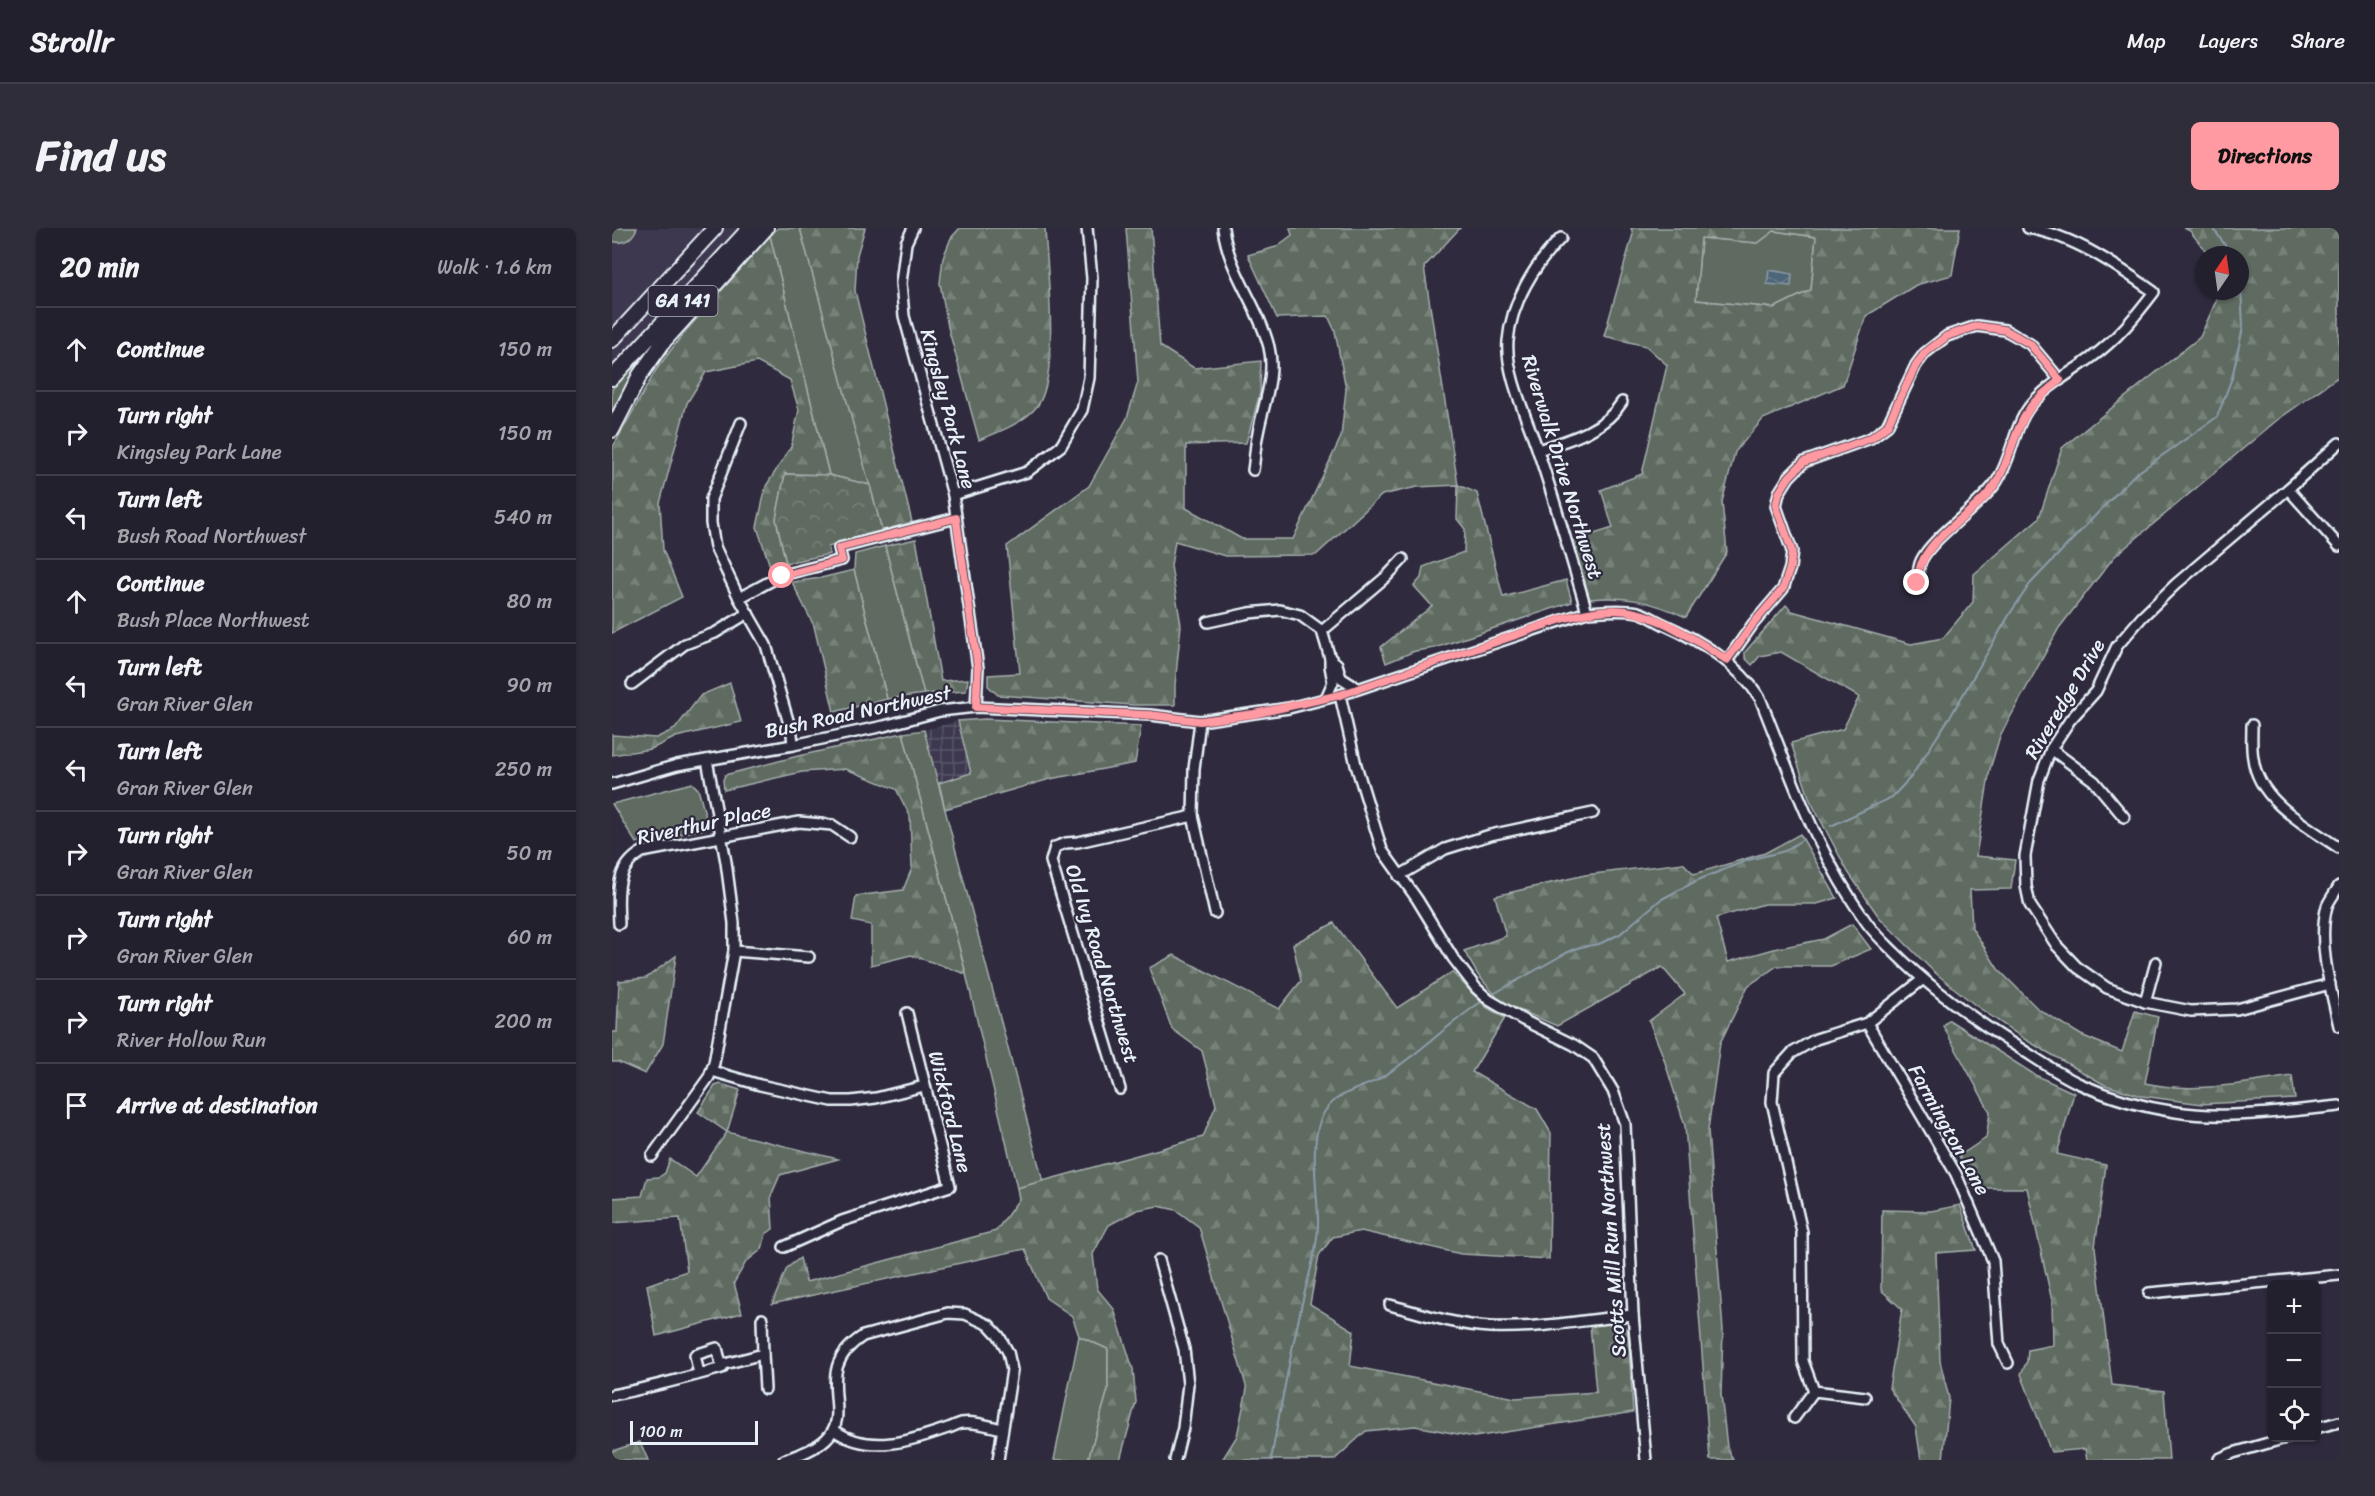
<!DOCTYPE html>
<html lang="en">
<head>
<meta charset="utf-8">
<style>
	:root { --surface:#23202e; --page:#2f2d3a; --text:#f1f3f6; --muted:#a3a3aa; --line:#403e4a; --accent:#ff9aa2 }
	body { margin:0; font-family:Sriracha,sans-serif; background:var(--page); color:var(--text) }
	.controls { position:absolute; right:18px; bottom:18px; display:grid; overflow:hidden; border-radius:9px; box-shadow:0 2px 4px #0004 }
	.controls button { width:54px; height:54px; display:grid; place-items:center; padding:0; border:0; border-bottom:2px solid var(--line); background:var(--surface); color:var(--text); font:30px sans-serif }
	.compass { position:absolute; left:1583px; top:18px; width:54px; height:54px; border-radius:50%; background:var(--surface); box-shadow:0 2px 4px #0004; rotate:13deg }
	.scale { position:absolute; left:18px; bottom:15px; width:128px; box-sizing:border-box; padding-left:6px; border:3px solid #e8f1f8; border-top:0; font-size:16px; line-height:21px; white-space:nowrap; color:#e8f1f8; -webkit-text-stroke:4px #2f2a3d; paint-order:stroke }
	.stop { position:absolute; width:18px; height:18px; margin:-14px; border:4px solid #ff9aa2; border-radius:50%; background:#fff }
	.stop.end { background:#ff9aa2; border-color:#fff; box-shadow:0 2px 6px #0008 }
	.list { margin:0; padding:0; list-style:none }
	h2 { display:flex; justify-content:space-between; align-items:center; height:78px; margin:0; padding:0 24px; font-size:26px }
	h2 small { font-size:20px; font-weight:400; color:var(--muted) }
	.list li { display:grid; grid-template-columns:39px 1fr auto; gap:18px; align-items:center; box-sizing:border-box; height:84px; padding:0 24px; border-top:2px solid var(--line) }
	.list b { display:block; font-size:22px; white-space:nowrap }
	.list p { margin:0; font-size:20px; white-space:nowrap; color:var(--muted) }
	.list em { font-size:20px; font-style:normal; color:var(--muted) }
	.icon { flex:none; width:33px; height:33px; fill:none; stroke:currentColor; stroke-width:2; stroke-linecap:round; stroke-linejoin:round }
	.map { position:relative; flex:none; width:1727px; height:1232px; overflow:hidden; border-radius:9px }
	header { display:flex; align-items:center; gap:36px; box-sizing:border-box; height:84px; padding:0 30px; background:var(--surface); border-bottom:2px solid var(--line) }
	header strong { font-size:28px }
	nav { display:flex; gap:33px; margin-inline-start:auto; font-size:21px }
	.intro { display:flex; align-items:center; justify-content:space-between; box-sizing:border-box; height:144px; padding:0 36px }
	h1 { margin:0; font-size:42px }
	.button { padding:15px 27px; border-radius:9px; background:var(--accent); color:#111; font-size:21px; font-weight:700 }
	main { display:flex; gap:36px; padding:0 36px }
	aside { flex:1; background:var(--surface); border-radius:9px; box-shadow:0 2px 4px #0004 }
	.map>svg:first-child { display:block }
	.built { fill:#3c394f }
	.industrial { fill:url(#industrial-grid) }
	.grass { fill:#5f6b61; stroke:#a4aeac; stroke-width:1.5 }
	.forest { fill:url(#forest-firs); stroke:#a4aeac; stroke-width:1.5; fill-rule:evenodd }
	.cemetery { fill:url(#cemetery-stones); stroke:#a4aeac; stroke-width:1.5 }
	.park { fill:url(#park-crowns); stroke:#a4aeac; stroke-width:1.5 }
	.water { fill:url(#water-waves); stroke:#8c9dab; stroke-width:1.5 }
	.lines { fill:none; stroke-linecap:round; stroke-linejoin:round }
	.stream { stroke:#8c9dab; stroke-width:2 }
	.minor-casing { stroke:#e8f1f8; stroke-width:14 }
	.highway-casing { stroke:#e8f1f8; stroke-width:18 }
	.minor { stroke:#2f2a3d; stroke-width:9 }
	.highway { stroke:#2f2a3d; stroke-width:14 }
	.route { stroke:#ff9aa2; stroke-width:8 }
	.labels { text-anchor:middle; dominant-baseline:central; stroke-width:4.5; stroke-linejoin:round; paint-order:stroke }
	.shield { fill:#2f2a3d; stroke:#b0b5c0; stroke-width:1.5 }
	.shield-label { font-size:18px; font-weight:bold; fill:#e8f1f8 }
	.street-label { font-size:20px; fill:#e8f1f8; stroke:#2f2a3d }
</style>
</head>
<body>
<header>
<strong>Strollr</strong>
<nav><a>Map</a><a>Layers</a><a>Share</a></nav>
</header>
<div class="intro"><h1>Find us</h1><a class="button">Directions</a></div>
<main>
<aside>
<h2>20 min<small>Walk · 1.6 km</small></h2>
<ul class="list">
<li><svg class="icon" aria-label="ahead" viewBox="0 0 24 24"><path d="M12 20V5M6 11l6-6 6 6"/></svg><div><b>Continue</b></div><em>150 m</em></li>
<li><svg class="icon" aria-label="right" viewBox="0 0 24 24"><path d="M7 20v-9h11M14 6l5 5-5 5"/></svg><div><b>Turn right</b><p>Kingsley Park Lane</p></div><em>150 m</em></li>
<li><svg class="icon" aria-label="left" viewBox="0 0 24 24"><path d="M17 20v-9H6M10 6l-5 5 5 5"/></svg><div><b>Turn left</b><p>Bush Road Northwest</p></div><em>540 m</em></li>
<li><svg class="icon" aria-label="ahead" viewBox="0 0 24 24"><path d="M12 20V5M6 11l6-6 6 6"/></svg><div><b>Continue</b><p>Bush Place Northwest</p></div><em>80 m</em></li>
<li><svg class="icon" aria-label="left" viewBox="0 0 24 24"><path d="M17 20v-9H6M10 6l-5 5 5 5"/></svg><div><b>Turn left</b><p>Gran River Glen</p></div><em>90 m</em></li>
<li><svg class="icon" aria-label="left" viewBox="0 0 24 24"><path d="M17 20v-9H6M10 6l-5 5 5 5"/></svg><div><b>Turn left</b><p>Gran River Glen</p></div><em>250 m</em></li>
<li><svg class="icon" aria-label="right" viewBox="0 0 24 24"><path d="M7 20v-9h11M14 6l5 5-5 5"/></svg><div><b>Turn right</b><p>Gran River Glen</p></div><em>50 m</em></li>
<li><svg class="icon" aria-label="right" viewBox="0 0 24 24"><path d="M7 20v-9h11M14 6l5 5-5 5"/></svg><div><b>Turn right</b><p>Gran River Glen</p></div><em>60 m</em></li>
<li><svg class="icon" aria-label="right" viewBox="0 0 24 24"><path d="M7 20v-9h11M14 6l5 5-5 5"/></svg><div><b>Turn right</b><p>River Hollow Run</p></div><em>200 m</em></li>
<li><svg class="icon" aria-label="arrive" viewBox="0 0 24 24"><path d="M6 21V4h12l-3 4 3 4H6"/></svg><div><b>Arrive at destination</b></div></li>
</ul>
</aside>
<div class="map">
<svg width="1727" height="1232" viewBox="0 0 1727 1232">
	<defs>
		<pattern id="industrial-grid" width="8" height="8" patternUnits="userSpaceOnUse" patternTransform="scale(1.5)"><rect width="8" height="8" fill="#3c394f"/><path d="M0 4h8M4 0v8" fill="none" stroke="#585669"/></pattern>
		<pattern id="forest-firs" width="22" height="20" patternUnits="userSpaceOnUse" patternTransform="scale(1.5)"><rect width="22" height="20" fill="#5f6b61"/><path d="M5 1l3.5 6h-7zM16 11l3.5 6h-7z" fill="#768178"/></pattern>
		<pattern id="cemetery-stones" width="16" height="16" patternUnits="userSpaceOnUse" patternTransform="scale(1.5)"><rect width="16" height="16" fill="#5f6b61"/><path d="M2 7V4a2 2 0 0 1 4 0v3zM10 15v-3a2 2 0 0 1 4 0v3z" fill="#768178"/></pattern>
		<pattern id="park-crowns" width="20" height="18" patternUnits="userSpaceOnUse" patternTransform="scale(1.5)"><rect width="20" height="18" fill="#5f6b61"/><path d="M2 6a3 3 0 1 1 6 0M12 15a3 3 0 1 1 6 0" fill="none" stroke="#768178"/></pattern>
		<pattern id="water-waves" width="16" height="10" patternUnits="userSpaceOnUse" patternTransform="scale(1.5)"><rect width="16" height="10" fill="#4e6578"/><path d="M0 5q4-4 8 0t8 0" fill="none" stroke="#687c8c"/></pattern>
	</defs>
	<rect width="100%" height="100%" fill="#2f2a3d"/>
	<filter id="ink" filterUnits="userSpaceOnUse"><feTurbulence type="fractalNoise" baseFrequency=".0167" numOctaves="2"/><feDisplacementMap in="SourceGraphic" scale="12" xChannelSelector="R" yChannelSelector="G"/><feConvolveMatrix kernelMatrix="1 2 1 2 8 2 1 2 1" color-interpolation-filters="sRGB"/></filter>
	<g filter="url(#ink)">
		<polygon class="built" points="0,0 128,0 52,87 0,142"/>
		<polygon class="industrial" points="346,493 360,545 327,555 312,502"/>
		<g class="grass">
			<path d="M 0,0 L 25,0 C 20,11 12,17 0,13 Z"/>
			<polygon points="166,0 188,0 258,257 217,247 158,8"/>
			<polygon points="1162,3 1204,9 1199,62 1162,80 1084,72 1089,10 1146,15"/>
			<polygon points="29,130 32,133 0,195 0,161"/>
			<polygon points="273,318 312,466 275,471 242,342 243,326"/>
			<polygon points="312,502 431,953 405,960 354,746 291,505"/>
			<polygon points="80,555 86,561 96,597 93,601 24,615 0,576"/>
			<polygon points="467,1108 496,1121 496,1162 476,1232 442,1232"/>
		</g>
		<g class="forest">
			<polygon points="188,0 253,0 245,27 243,63 300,294 270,303"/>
			<path d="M 348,0 L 433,0 C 435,42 448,144 426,177 C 414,194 385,205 367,212 L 336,99 L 328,55 L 331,30 L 339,10 Z"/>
			<polygon points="514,0 539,0 548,118 582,140 649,133 648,165 634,215 574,217 574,280 630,311 681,311 729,209 734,161 723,103 716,88 665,90 636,27 664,19 680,7 678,0 848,0 812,39 846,257 865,265 891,369 954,352 960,374 823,420 803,423 774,435 769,419 820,378 802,358 809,350 811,339 852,324 853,301 845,291 846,257 805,259 770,267 704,327 613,328 563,313 559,338 569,397 563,457 563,477 520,477 386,467 376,458 376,447 408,445 395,318 477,258 515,190 526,154"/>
			<path d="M 1019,0 L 1348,0 L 1340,47 L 1304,57 L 1254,88 L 1231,157 L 1151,191 L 1123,224 L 1110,274 L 1115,324 L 1074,389 C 1040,374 1015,367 978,371 L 974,366 L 960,313 L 1001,300 L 989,262 L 1030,246 L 1055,137 L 1034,118 L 992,108 L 1021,6 ZM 1162,3 L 1204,9 L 1199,62 L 1162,80 L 1084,72 L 1089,10 L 1146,15 Z"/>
			<path d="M 1572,0 L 1727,0 L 1727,148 L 1664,193 L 1502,329 L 1447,400 L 1388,508 L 1378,541 L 1364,628 L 1403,632 L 1399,661 L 1358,662 L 1360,700 L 1386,741 L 1426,781 L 1469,807 L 1510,824 L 1523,783 L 1546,789 L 1533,855 C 1581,866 1633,855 1680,848 L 1683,871 L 1590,876 L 1530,868 L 1493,857 L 1414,812 L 1363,777 L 1321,743 L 1267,689 L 1236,644 L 1198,572 L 1179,515 L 1231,501 L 1247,469 L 1169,424 L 1148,428 L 1140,437 L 1133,430 L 1133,424 L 1174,377 L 1180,383 L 1299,416 L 1331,410 L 1361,374 L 1362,346 L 1427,290 L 1450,220 L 1588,109 L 1604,73 L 1604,63 L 1628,63 L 1628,27 L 1597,27 L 1578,3 Z"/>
			<polygon points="158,8 217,247 173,246 164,291 174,335 159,341 145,299 154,258 179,219 187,182 178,152 145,134 94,144 75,175 48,275 51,322 70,369 0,405 1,219 44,142 71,106"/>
			<polygon points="304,311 329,453 356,451 354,463 312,466 273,318"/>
			<polygon points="242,342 275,471 222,484 202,398 180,354 209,350"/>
			<polygon points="118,455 129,494 64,509 39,521 0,527 0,507 44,510 63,501 89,467"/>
			<polygon points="373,491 529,498 523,535 438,551 333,581 327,555 359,545 346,493"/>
			<polygon points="291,505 354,746 299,727 259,737 259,697 240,693 244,668 291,662 300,640 298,588 284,561 234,541 190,544 112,562 111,552 113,547 186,528"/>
			<polygon points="1188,606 1225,670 1205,676 1152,676 1104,690 1116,734 1162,721 1212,711 1240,696 1259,721 1219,738 1165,738 1136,758 1108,815 1096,902 1111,1102 1109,1166 1115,1219 1121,1232 1098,1232 1073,898 1051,828 1037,793 1073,766 1050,739 945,798 889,774 866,747 852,723 894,708 883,668 973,647 1071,635 1082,646 1153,625"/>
			<path d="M 722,695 L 785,780 L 840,744 L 874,779 L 893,790 L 860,844 L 925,881 L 939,905 L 937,1031 L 849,1026 L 749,1003 L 721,1009 L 707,1027 L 698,1076 L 742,1103 L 738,1138 L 903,1170 L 984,1164 L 978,1097 C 992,1096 1006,1092 1016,1102 L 1021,1184 L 862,1209 L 803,1198 L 754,1203 L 722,1232 L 610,1232 L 625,1208 L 635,1161 L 587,999 L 564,982 L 546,978 L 525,982 L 497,997 L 481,1026 L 485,1061 L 502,1081 L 521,1141 L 524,1174 L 508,1232 L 476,1232 L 496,1162 L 496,1121 L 467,1108 L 460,1088 L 434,1070 L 413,1021 L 160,1076 L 175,1040 L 188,1030 L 194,1054 L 384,1003 L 407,971 L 405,960 L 591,909 L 604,877 L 590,823 L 560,801 L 537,740 L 562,727 L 667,781 L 689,753 L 681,716 Z"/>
			<polygon points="64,728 51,816 33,846 6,834 0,834 0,804 5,804 7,753 34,750"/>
			<polygon points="1337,792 1423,847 1462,865 1445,926 1494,937 1483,1019 1500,1157 1552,1163 1557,1232 1475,1232 1473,1221 1439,1224 1409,1146 1415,1133 1416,1122 1441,1117 1440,1073 1415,960 1362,960 1347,928 1374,910 1378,884 1331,798"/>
			<polygon points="115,904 226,931 168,947 159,968 161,1001 154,1006 150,1021 134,1034 122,1055 130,1085 44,1108 35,1057 75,1043 68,990 0,995 0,970 30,968 35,950 47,949 53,945 58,931 84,949"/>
			<polygon points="1348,977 1364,1022 1324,1025 1328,1133 1337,1170 1331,1232 1309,1232 1304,1199 1277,1160 1290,1081 1269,1062 1270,982 1319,983"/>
			<polygon points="28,1214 36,1232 0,1232 0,1223"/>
		</g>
		<polygon class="cemetery" points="109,856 128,862 115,904 86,884 103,858"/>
		<polygon class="park" points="173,246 217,247 258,257 270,303 216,319 218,326 174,335 164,291"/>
		<polygon class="water" points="1157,42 1180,46 1179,58 1155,56"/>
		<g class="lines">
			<g class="stream">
				<polyline points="1601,0 1620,27"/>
				<polyline points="1219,598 1280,569 1299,549 1341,484 1399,384 1418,356 1521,248 1605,189 1620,150 1631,99 1628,39"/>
				<polyline points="883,765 954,725 968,719 987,716 1008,706 1048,672 1086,652 1136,632 1173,623 1191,611"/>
				<path d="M 659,1232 C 668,1181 678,1130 689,1080 C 695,1051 707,1020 706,990 C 705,960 696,909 713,883 C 725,864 749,861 767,851 C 804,829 833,798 869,774"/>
			</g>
			<g class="minor-casing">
				<g id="minor">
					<polyline points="301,0 294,15 289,55 292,88 341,267 366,440 364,479"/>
					<path d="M 611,0 C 617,45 646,76 657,119 C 664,148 651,177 646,205 C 643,217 643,230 641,242"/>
					<path d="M 949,10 C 922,37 899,75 896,113 C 893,145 916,192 926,223 C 944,276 959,330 975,384"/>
					<polyline points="129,195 99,271 99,295 103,319 127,370 154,417 180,506 181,517"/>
					<path d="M 926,222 C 957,212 992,203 1010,174"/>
					<polyline points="1676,261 1727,318"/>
					<polyline points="341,267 415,244 449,218 470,182 477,150 480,50 475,0"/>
					<path d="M 1305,355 C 1306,347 1306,340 1309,333 C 1321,308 1367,280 1385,253 C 1400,231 1401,200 1418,178 C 1434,158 1459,145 1479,130 C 1505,111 1523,89 1542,64 C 1504,37 1462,8 1416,0"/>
					<polyline points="127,370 170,347 230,332 227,320 344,290"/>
					<polyline points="596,394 637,385 668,382 688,387 710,403 718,430 718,438 721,454 714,470"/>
					<polyline points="710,403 775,348 791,331"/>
					<polyline points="718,430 725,436 729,450 745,460"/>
					<polyline points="1115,433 1141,396 1171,361 1178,340 1180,323 1164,278 1167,265 1177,249 1192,234 1259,210 1275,198 1304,137 1313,125 1335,108 1365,98 1393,102 1418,116 1448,152"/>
					<polyline points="20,456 73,416 103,405 136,385"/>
					<polyline points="728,467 744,537 770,622 805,671 841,730 864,760 877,772 911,792 962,817 981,830 1001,863 1013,896 1021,1087 1034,1232"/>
					<polyline points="588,493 582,541 581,588 603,685"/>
					<path d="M 1640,497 C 1640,508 1639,520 1641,530 C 1646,573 1695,598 1727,620"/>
					<polyline points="1439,521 1482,553 1512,589"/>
					<path d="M 0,556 L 65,537 L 181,517 L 272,498 L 328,483 L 364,479 L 538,487 L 588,493 L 677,480 L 728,467 L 975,384 C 992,383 1009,381 1026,384 C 1034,386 1043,392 1051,396 C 1089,413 1125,435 1148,470 C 1180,550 1204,624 1255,695 C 1263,706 1274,716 1283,725 C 1321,763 1364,793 1409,821 C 1428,833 1448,847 1468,856 C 1499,870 1530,879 1564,884 C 1614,892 1676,883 1727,878"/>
					<polyline points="787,648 833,621 878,607 981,585"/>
					<path d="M 1727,658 C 1723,665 1718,671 1715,678 C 1705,714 1719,762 1727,798"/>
					<path d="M 7,696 C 6,668 2,640 30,624 L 187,594 L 220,597 L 238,609"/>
					<polyline points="122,723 197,729"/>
					<polyline points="1718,756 1625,781 1579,783 1533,774 1495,760 1465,739 1445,718 1418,677 1414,658 1413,628 1427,552 1439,521 1458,492 1484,463 1505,418 1530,389 1564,356 1676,261 1727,215"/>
					<polyline points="1533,774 1544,734"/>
					<polyline points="1255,795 1344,946 1381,1033 1387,1116 1396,1135"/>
					<polyline points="100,843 148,857 220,873 239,873 264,870 312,858"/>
					<polyline points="508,861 439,633 443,619 454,615 466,614 581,588"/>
					<polyline points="40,928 97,849 102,835 122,723 122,695 114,634 95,532"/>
					<polyline points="172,1019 230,993 338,958 295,785"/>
					<polyline points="547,1032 572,1121 576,1156 571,1200 563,1232"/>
					<polyline points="1537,1065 1727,1047"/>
					<path d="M 778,1077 C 811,1086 843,1097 878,1099 C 925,1101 974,1092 1021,1087"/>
					<polyline points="151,1126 153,1161"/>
					<polyline points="109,1137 151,1126 150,1091"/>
					<path d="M 0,1167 C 37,1160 73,1150 110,1140 L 105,1120 L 83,1127 L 87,1146"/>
					<polyline points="1253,1169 1202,1163 1191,1133 1190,1004 1160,874 1162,845 1180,825 1204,811 1255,795 1310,752"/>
					<polyline points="1182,1190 1202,1163"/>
					<polyline points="1704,1200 1727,1194"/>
					<path d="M 222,1202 C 257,1227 298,1213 336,1200 C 341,1199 345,1196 349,1195 C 363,1193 377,1198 390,1201"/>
					<polyline points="1607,1231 1621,1225 1674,1210"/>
					<path d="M 172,1232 C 186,1227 202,1222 214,1211 C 244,1183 197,1143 251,1108 L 336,1085 L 353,1086 L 377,1097 L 387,1108 L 396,1124 L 400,1142 L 386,1232"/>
				</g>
			</g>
			<g class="highway-casing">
				<g id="highway">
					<polyline points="0,112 103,0"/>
					<polyline points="0,150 138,0"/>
					<polyline points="0,202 28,147 52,113 154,0"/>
				</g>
			</g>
			<use href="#minor" class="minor"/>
			<use href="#highway" class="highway"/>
		</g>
	</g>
	<g class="lines" filter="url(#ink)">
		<path class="route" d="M 170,348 L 230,332 L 227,320 L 344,290 L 366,440 L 364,479 L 538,487 L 588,493 L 642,486 L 728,467 L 950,391 C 966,387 983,382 1001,382 C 1042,382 1081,411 1115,432 L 1141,396 L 1171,361 L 1178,340 L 1180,323 L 1164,278 L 1167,265 L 1177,249 L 1192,234 L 1259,210 L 1275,198 L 1304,137 L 1313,125 L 1335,108 L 1365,98 L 1393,102 L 1418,116 L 1448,152 C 1439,160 1425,169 1418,180 C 1402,202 1399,229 1386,252 C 1364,290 1307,308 1305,355"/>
	</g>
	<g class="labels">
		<rect class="shield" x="36.5" y="58" width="69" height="30" rx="4.5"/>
		<g class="shield-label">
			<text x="71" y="73">GA 141</text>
		</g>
		<g class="street-label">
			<text transform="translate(336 181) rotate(75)">Kingsley Park Lane</text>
			<text transform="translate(950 239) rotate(73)">Riverwalk Drive Northwest</text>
			<text transform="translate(1453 471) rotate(-59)">Riveredge Drive</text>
			<text transform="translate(246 484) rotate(-12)">Bush Road Northwest</text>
			<text transform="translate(92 596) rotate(-12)">Riverthur Place</text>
			<text transform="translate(490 736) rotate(73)">Old Ivy Road Northwest</text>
			<text transform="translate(338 884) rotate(76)">Wickford Lane</text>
			<text transform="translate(1337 902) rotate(61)">Farmington Lane</text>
			<text transform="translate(999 1012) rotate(-94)">Scotts Mill Run Northwest</text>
		</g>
	</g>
</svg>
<div class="controls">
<button>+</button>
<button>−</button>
<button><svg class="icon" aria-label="locate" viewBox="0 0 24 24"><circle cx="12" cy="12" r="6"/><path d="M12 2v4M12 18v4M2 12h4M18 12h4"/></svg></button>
</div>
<svg class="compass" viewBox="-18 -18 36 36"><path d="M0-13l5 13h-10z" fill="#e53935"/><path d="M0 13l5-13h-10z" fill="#a3a3aa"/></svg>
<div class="scale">100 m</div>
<div class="stop" style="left:170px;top:348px"></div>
<div class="stop end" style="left:1305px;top:355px"></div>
</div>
</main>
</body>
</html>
